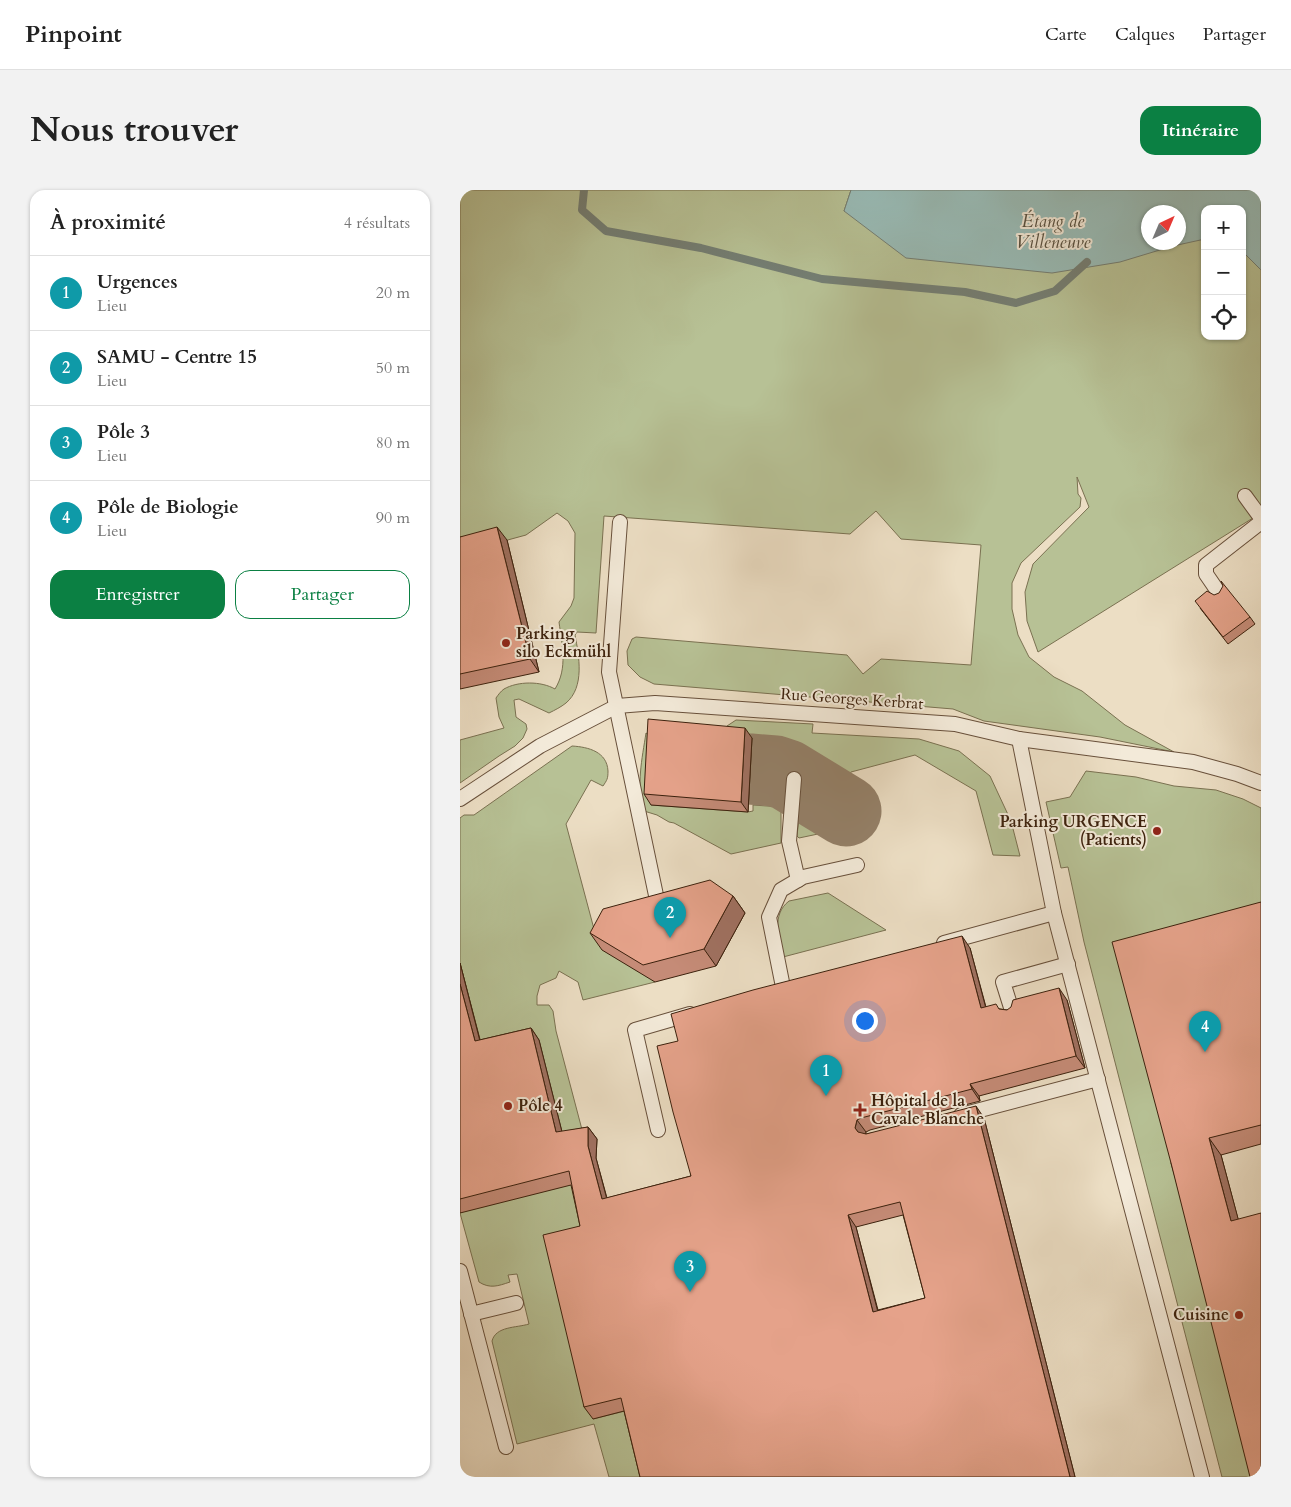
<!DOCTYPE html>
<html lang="fr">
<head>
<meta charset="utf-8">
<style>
	:root { --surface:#fff; --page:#f2f2f2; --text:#222; --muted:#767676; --line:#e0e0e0; --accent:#0b8043 }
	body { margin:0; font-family:Cardo,serif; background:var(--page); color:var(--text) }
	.controls { position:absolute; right:15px; top:15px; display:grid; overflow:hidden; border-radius:10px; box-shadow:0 1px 4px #0004 }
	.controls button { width:45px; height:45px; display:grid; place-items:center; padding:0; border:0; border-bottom:1px solid var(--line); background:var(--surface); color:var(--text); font:25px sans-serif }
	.compass { position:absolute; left:681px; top:15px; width:45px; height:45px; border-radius:50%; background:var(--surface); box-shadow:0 1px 4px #0004; rotate:44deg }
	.you { position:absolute; left:404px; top:830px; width:18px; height:18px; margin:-12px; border:4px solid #fff; border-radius:50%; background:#1a73e8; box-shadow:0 0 0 8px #1a73e833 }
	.badge { display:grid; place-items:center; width:32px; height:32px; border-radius:50%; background:var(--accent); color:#fff; font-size:16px; font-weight:700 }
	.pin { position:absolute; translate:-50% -41px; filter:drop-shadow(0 1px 2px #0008) }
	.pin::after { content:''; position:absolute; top:26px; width:18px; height:15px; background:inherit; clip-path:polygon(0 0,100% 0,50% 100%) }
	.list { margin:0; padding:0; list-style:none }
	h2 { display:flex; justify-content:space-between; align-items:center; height:65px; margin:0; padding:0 20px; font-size:21px }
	h2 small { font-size:16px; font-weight:400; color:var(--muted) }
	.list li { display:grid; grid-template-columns:32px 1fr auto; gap:15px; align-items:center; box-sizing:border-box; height:75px; padding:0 20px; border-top:1px solid var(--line) }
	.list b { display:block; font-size:19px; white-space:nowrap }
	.list p { margin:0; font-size:16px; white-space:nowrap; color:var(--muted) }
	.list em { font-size:16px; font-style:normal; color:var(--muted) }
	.actions { display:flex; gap:10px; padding:15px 20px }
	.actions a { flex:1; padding:11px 0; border:1px solid var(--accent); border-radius:15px; text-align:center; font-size:18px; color:var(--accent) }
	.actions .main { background:var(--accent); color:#fff }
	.icon { flex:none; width:28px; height:28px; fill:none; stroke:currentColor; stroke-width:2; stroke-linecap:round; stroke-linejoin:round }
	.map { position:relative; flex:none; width:801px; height:1287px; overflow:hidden; border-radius:15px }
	header { display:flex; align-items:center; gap:30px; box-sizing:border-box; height:70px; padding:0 25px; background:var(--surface); border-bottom:1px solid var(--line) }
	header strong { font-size:24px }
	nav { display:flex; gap:28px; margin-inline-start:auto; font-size:18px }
	.intro { display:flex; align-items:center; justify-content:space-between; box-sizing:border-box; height:120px; padding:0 30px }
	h1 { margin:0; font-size:35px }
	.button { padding:12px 22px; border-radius:15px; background:var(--accent); color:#fff; font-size:18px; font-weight:700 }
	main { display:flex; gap:30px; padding:0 30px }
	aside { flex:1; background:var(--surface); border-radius:15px; box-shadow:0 1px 4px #0004 }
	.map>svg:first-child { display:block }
	.green { fill:#b7c195; stroke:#7a7151 }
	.water { fill:#99bcb7; stroke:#747e73; fill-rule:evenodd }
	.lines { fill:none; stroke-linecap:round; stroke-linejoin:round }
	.stream { stroke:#747e73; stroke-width:8 }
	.taxiway { stroke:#948068; stroke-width:71 }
	.lane-casing { stroke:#68503b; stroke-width:16 }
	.lane { stroke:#f3ead9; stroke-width:14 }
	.wall { fill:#c58b77; stroke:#3c210d; fill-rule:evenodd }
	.shaded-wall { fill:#a07161; stroke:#3c210d }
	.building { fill:#e5a28a; stroke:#3c210d; fill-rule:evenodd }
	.poi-dot { fill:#8f2418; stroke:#f3ead9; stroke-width:2 }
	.labels { text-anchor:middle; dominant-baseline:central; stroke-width:4; stroke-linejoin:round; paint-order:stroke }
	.poi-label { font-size:16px; font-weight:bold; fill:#3c210d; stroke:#f3ead9; text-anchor:start }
	.street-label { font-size:16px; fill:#3c210d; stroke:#f3ead9 }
	.water-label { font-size:18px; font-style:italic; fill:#585040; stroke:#f3ead9 }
</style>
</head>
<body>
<header>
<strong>Pinpoint</strong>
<nav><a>Carte</a><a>Calques</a><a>Partager</a></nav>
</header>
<div class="intro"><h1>Nous trouver</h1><a class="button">Itinéraire</a></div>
<main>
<aside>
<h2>À proximité<small>4 résultats</small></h2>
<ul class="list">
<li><span class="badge" style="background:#0f9aa8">1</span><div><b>Urgences</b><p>Lieu</p></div><em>20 m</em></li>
<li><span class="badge" style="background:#0f9aa8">2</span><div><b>SAMU - Centre 15</b><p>Lieu</p></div><em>50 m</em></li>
<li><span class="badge" style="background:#0f9aa8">3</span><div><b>Pôle 3</b><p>Lieu</p></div><em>80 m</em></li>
<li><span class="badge" style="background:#0f9aa8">4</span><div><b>Pôle de Biologie</b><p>Lieu</p></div><em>90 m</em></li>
</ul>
<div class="actions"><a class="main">Enregistrer</a><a>Partager</a></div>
</aside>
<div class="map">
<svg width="801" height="1287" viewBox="0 0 801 1287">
	<rect width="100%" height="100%" fill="#ecdec4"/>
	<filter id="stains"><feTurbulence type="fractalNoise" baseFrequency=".004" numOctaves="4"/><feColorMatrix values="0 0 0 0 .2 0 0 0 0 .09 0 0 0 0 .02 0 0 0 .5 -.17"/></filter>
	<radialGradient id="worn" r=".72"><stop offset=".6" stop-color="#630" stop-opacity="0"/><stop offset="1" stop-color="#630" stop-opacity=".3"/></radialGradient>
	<g class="green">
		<path d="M 0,0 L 391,0 L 384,21 L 713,56 L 742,48 L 745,49 L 745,146 L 782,146 L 782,61 L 784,61 L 801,80 L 801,323 L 578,462 L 567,431 L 565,402 L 573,374 L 629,317 L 617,287 L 618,304 L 621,308 L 620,317 L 561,373 L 552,393 L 552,419 L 558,445 L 569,467 L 594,487 L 622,501 L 665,535 L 714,562 L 640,547 L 524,531 L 493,519 L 194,494 L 180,487 L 168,475 L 167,461 L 172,449 L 176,447 L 387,465 L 403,484 L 421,469 L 511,475 L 521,355 L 441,349 L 416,321 L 390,344 L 144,326 L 136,443 L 117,442 L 115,445 C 119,466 125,497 106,513 C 101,517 95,520 89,523 L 59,509 L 54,510 L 56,527 L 66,534 L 67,539 L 63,548 L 55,556 L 39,566 L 0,593 L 0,550 L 44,538 L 39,527 L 36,508 C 38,505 41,501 44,499 C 58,491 81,491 95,499 C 108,478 102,455 99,432 L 111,416 L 114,408 L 115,343 L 108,331 L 97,323 L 66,345 L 0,363 Z"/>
		<polygon points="276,530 353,534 352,543 459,549 499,561 530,586 551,631 560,666 533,665 516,601 455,565 391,582 386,589 325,553 266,545 267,536"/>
		<path d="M 186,543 L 195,548 L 191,615 L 288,622 L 293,621 L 293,615 L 321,617 L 321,653 L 271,664 L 214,633 L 209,632 L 197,625 L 184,621 C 176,595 182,569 186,543 Z"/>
		<path d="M 112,556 C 129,557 147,562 148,581 C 148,589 147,590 143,596 L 131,590 L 106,634 L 134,739 L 195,792 L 123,810 L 118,792 L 99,781 L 96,788 L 80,795 L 77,806 L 77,815 L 89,815 L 93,821 L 96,841 L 125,951 L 118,995 L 133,1229 L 169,1220 L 361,1287 L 149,1287 L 134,1234 L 57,1254 L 32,1151 C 36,1136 56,1138 69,1134 L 57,1084 L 48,1085 L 50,1092 C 38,1096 30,1099 19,1092 L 0,1023 L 26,872 L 0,773 L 0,628 L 4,625 L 14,625 Z"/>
		<polygon points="626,581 676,587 714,596 756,600 783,609 801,618 801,732 664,768 798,1287 762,1287 624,752 608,677 601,678 586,612 610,607"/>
		<polygon points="340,618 362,632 358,636 358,644 339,648 337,646"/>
		<path d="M 368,703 L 426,740 L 323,767 C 319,748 311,725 329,711 Z"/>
	</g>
	<path class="water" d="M 391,0 L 801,0 L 801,80 L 782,61 L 782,19 L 745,19 L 745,49 L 713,56 L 660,72 L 592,83 L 446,68 L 384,21 ZM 688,22 L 718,22 L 718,52 L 688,52 Z"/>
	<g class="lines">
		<polyline class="stream" points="124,0 122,20 146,41 241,58 362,89 505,102 556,113 595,101 627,72"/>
		<polyline class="taxiway" points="290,579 315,581 327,585 386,621"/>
		<g class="lane-casing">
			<g id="lane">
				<polyline points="785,306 801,328"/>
				<polyline points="160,332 149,482 197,710"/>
				<polyline points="759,403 746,384 746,375 801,332"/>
				<polyline points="559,549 594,723 742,1287"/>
				<polyline points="334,589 329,651 338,690"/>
				<polyline points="0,609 80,556 157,516 195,513 495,534 559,549 733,572 777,584 801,593"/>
				<polyline points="484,753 594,723"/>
				<polyline points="323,797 309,727 321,700 343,687 397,675"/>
				<polyline points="553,824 543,792 608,774"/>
				<polyline points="501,925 638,889"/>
				<polyline points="198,940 175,840 230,824"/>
				<polyline points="0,1081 46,1257"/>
				<polyline points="11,1124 56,1113"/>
			</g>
		</g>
		<use href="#lane" class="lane"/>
	</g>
	<g class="wall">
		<polygon points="0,347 47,350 79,482 0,499"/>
		<polygon points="740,418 790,427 795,434 768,454"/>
		<polygon points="292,548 288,622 191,615 184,604"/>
		<polygon points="273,706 285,723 256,776 195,792 142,760 130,743"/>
		<polygon points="801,712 801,954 761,965 778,1029 801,1287 711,973"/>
		<path d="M 510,758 L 526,817 L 547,820 L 607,810 L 625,878 L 519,906 L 520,911 L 410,940 L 406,942 L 405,944 L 524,928 L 615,1287 L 180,1287 L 164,1221 L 133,1229 L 124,1217 L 120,1036 L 111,995 L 0,1023 L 0,773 L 20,850 L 71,838 L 79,850 L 102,942 L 128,937 L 137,949 L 136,968 L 147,1008 L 231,986 L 218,851 ZM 443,1025 L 465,1108 L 418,1120 L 396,1037 Z"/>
	</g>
	<g class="shaded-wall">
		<polygon points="37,337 47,350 79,482 70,469"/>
		<polygon points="285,538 292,548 288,622 281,612"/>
		<polygon points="273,706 285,723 256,776 244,759"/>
		<polygon points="502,746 510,758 529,830 521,818"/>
		<polygon points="0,773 23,863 15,851 0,794"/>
		<polygon points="599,798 607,810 625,878 616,866"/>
		<polygon points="71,838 79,850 105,954 96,942"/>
		<polygon points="510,894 519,906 520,911 512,899"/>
		<polygon points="516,916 524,928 615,1287 610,1287"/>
		<polygon points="397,930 406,942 403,950 406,954 395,938"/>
		<polygon points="128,937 137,949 136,968 150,1021 142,1009 128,956"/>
		<polygon points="749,948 761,965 783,1047 771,1031"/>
		<polygon points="388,1025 396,1037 421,1134 413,1122"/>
	</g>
	<g class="building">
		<polygon points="37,337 70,469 0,484 0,347"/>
		<polygon points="761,391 790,427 763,447 735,411 747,401 754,405 759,403 763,396"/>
		<polygon points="188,529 285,538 281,612 184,604"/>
		<polygon points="250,690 273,706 244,759 183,775 130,743 143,719"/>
		<polygon points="801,712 801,935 749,948 771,1031 801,1023 801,1287 790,1287 711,973 652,752"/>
		<path d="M 502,746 L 521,818 L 536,814 L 539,819 L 547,820 L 551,817 L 553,810 L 599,798 L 616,866 L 510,894 L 512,899 L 401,928 L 397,930 L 395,938 L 398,942 L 406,944 L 516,916 L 610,1287 L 180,1287 L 161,1208 L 124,1217 L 83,1045 L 120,1036 L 109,981 L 0,1009 L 0,794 L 15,851 L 71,838 L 96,942 L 128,937 L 128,956 L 142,1009 L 231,986 L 213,922 L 197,856 L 218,851 L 211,824 L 293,800 ZM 440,1012 L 465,1108 L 413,1122 L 388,1025 Z"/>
	</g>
	<g class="poi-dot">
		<circle cx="46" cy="453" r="5"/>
		<circle cx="697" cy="641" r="5"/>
		<circle cx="48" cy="916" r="5"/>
		<path d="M397.5 912.5h5v5h5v5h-5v5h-5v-5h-5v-5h5z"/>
		<circle cx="779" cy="1125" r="5"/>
	</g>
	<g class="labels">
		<g class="poi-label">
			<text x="56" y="444">Parking<tspan x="56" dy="18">silo Eckmühl</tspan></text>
			<text x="687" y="632" text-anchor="end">Parking URGENCE<tspan x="687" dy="18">(Patients)</tspan></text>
			<text x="411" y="911">Hôpital de la<tspan x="411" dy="18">Cavale Blanche</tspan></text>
			<text x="58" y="916">Pôle 4</text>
			<text x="769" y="1125" text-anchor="end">Cuisine</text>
		</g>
		<g class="street-label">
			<text transform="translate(392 509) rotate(4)">Rue Georges Kerbrat</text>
		</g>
		<g class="water-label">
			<text x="593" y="31">Étang de<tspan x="593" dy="21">Villeneuve</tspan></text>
		</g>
	</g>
	<rect width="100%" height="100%" filter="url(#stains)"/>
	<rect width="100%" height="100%" fill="url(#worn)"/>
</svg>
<div class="controls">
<button>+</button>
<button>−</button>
<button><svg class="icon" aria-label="locate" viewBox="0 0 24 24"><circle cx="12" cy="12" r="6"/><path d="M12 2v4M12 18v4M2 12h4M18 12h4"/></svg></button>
</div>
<svg class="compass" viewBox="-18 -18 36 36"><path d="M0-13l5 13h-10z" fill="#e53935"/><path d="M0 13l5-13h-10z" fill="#767676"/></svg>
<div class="you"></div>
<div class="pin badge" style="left:366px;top:906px;background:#0f9aa8">1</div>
<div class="pin badge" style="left:210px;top:748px;background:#0f9aa8">2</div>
<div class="pin badge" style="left:230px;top:1102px;background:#0f9aa8">3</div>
<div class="pin badge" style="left:745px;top:862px;background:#0f9aa8">4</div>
</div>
</main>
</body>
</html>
